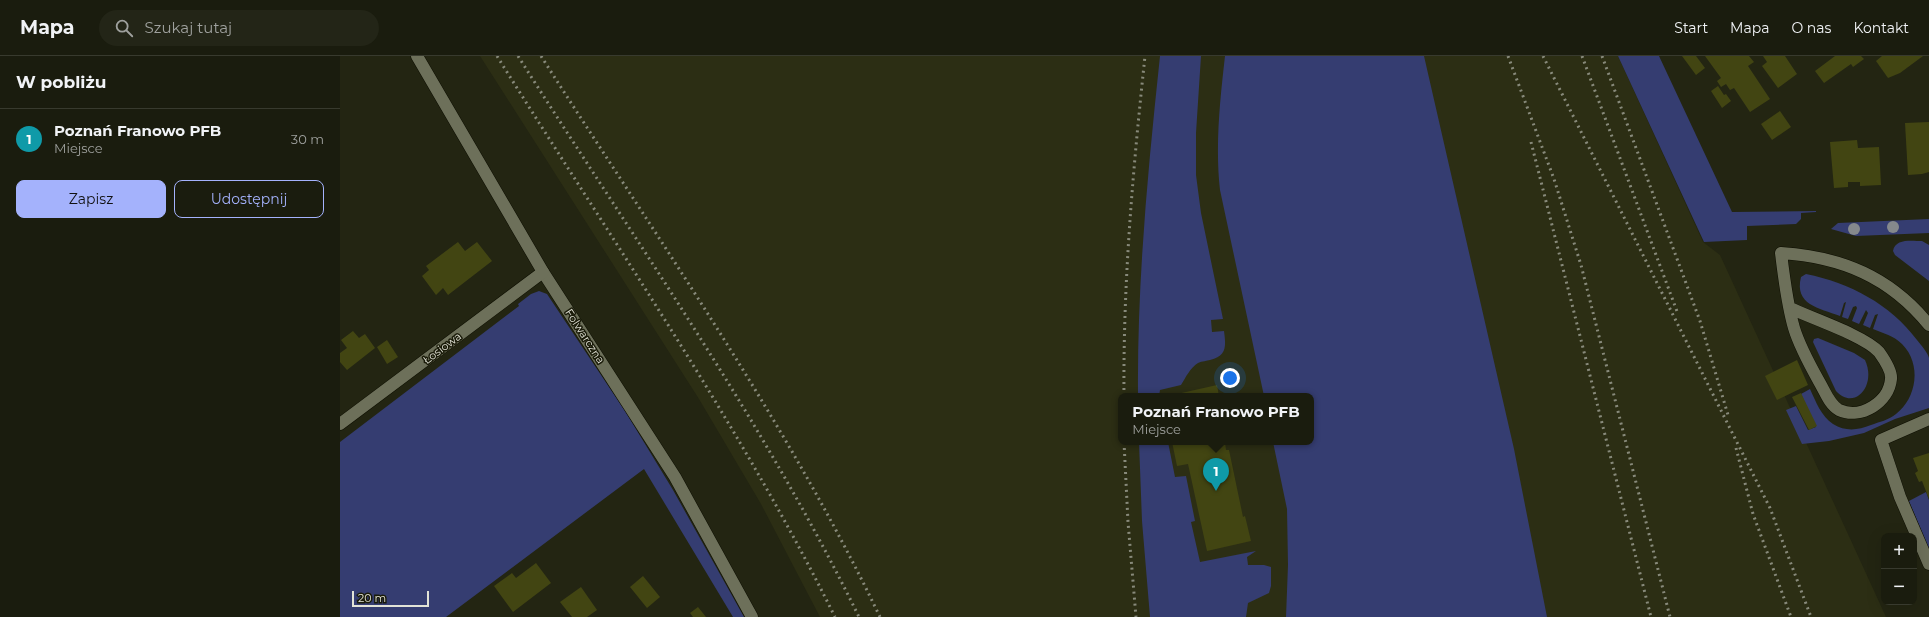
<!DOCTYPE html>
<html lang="pl">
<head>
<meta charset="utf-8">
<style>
	:root { --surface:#1a1c0e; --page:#232517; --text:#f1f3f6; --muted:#9fa19e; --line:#383a2e; --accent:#a4b2fc }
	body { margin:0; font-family:Montserrat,sans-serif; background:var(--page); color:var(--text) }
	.controls { position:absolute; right:12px; bottom:12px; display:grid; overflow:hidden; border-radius:8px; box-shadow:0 4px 16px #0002 }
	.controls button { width:36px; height:36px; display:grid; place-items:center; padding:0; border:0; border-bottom:1px solid var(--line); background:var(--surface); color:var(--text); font:20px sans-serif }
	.scale { position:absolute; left:12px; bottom:10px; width:77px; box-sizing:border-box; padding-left:4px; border:2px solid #e2e3d7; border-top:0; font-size:11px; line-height:14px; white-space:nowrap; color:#e2e3d7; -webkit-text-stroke:3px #1a1b09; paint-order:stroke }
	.you { position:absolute; left:890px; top:322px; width:14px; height:14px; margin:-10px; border:3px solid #fff; border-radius:50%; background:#1a73e8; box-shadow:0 0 0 6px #1a73e833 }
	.badge { display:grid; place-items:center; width:26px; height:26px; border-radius:50%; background:var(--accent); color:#fff; font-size:13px; font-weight:700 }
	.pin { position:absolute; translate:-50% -33px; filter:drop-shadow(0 1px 2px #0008) }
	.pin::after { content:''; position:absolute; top:21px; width:14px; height:12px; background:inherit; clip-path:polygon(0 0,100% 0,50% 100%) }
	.popup { position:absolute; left:778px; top:337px; width:196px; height:52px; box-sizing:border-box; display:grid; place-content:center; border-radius:8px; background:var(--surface); filter:drop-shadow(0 1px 3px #0005); font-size:13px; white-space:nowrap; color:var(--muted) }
	.popup b { font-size:15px; color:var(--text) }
	.popup::after { content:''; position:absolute; left:50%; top:100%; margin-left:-8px; border:8px solid transparent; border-top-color:var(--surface) }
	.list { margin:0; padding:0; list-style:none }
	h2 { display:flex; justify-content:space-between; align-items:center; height:52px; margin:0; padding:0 16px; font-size:17px }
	h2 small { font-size:13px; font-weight:400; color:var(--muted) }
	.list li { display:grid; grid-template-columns:26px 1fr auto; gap:12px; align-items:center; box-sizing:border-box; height:60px; padding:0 16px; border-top:1px solid var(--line) }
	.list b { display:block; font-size:15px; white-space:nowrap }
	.list p { margin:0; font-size:13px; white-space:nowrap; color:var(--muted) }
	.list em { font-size:13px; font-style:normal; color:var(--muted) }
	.actions { display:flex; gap:8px; padding:12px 16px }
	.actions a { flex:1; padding:9px 0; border:1px solid var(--accent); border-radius:8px; text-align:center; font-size:14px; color:var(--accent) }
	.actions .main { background:var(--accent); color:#111 }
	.icon { flex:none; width:22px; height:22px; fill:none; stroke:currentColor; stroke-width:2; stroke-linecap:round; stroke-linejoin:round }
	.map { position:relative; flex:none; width:1589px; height:561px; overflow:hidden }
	header { display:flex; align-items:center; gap:24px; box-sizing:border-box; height:56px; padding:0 20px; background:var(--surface); border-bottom:1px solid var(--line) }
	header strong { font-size:19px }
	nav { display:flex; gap:22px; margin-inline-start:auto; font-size:14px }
	.search { width:280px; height:36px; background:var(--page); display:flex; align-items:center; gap:10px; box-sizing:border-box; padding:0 14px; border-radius:22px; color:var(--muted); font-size:15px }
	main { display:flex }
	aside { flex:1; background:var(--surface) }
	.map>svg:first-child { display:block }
	.built { fill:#2c2e14; fill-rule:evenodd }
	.green { fill:#353d71 }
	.building { fill:#424512 }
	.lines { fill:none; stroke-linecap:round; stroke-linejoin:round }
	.service-casing { stroke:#0d0e01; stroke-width:13 }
	.minor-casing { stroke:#0d0e01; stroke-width:13 }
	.service { stroke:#6d705a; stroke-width:12 }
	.minor { stroke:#6d705a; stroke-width:12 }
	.rail { stroke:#888a7b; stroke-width:3; stroke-dasharray:2 4; stroke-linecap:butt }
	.tree { fill:#85898c }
	.labels { text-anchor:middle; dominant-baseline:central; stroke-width:3; stroke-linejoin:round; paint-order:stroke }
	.street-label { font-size:11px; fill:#e2e3d7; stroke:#1a1b09 }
</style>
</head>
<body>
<header>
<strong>Mapa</strong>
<div class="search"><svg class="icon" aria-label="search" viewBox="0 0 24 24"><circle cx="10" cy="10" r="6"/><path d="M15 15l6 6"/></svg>Szukaj tutaj</div>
<nav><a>Start</a><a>Mapa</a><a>O nas</a><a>Kontakt</a></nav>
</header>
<main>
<aside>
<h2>W pobliżu<small></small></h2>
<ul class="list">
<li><span class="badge" style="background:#0f9aa8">1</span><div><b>Poznań Franowo PFB</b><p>Miejsce</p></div><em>30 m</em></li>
</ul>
<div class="actions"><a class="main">Zapisz</a><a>Udostępnij</a></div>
</aside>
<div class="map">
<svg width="1589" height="561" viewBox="0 0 1589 561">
	<rect width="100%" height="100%" fill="#232512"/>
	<path class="built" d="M 140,0 L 1278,0 L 1363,186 L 1380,199 L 1546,561 L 480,561 L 421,448 L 359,343 ZM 781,340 L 971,340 L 971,386 L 781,386 Z"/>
	<g class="green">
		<path d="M 820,0 L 861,0 L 856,77 L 856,119 L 861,157 L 883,263 L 871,264 L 872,276 L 884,275 C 886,290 887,300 870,304 C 867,305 862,305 858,307 C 850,312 846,321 841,329 L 820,334 L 819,340 L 798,340 C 797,226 808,113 820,0 Z"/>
		<path d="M 885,0 L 1084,0 L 1174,393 L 1207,561 L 946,561 L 948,509 L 947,453 L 933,386 L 971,386 L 971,340 L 924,340 L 880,134 C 875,90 880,44 885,0 Z"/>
		<polygon points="1278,0 1319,0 1392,156 1476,155 1476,156 1461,157 1461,163 1456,168 1407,170 1407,184 1364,186"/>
		<polygon points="1589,163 1589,177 1516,180 1491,173 1498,167"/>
		<path d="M 1582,185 L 1589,189 L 1589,225 L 1555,199 L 1553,195 C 1555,182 1572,185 1582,185 Z"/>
		<path d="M 1466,218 C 1510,227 1550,248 1577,284 C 1581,289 1588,297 1589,302 C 1589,314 1589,339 1589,352 L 1555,363 L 1524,377 L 1489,385 L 1462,388 L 1446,354 L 1456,350 L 1468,374 L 1476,371 L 1461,338 L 1470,333 C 1476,346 1481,360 1493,368 C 1506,376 1518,374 1531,369 C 1539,366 1549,364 1556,358 C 1577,342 1582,308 1562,288 C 1554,280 1543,277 1533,273 L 1538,258 L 1535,259 L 1530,272 L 1523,269 L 1528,257 L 1526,254 L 1519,268 L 1512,265 L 1517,252 L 1516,250 L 1513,251 L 1508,263 L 1502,261 L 1506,246 L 1504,247 L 1500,260 C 1479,252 1454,249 1461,221 Z"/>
		<polygon points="199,235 207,238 285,355 333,434 404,561 393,561 304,413 106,561 0,561 0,386 179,250 178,248 191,238"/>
		<path d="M 1478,282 L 1514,297 L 1525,304 C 1537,330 1514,355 1496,335 L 1473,286 L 1474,283 Z"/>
		<polygon points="799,386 828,386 835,421 846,420 855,465 851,466 860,506 916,495 907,501 908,509 924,509 931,511 931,530 929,537 908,547 906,561 810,561 802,465"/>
		<polygon points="1586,436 1589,444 1589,493 1569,445"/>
	</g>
	<g class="building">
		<polygon points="1342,0 1356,0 1365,12 1356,19"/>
		<polygon points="1365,0 1409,0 1414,6 1408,10 1430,43 1410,56 1394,32 1390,34 1386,28 1381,31 1377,25 1381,22"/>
		<polygon points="1423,0 1445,0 1457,18 1438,32 1422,10 1427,6"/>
		<polygon points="1495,0 1521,0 1524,3 1513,11 1511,8 1484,27 1475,15"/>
		<polygon points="1542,0 1583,0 1560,17 1548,22 1536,5"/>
		<polygon points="1378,30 1384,39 1386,38 1391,45 1382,52 1371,35"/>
		<polygon points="1440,55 1451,71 1432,84 1421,68"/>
		<polygon points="1589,66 1589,116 1582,118 1568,119 1565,67"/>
		<polygon points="1517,84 1518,92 1539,91 1541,129 1520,130 1520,126 1508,126 1508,131 1494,132 1490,86"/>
		<polygon points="118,186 125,195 137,186 152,205 108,239 103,232 96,239 82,220 89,214 86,210"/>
		<polygon points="13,275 19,282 25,278 35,292 7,314 0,306 0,297 7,292 1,284"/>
		<polygon points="47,284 58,301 47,308 37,291"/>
		<polygon points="1457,304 1468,329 1437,344 1425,320"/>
		<polygon points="877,329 879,340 837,340 837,338"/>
		<polygon points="1461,337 1477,370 1469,374 1452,341"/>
		<polygon points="832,386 885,386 886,394 889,394 903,461 905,460 911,485 867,495 848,408 837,410"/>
		<polygon points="1589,397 1589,443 1582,425 1579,426 1575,417 1578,415 1573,402"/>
		<polygon points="196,507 211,527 173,556 154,530 172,517 176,522"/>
		<polygon points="303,520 320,541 307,552 290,531"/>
		<polygon points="241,531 257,554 247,561 232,561 220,546"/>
		<polygon points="358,551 366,561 353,561 350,557"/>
	</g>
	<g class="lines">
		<g class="service-casing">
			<g id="service">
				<path d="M 1450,252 C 1471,262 1525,280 1539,296 C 1544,303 1552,315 1551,323 C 1549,346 1521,364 1499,354 C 1490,349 1486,338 1481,329 C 1471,311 1460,292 1454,272 C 1447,248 1444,222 1441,197 C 1502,201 1550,221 1589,269"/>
				<polyline points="1589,363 1541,384 1560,441 1589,508"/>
			</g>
		</g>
		<g class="minor-casing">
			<g id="minor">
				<polyline points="77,0 203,216 335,421 412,561"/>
				<polyline points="0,368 203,216"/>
			</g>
		</g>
		<use href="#service" class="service"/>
		<use href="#minor" class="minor"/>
		<g class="rail">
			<path d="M 157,0 C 272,185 398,365 495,561"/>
			<path d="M 178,0 C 295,185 423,364 519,561"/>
			<path d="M 201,0 C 318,184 446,364 540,561"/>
			<polyline points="1168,0 1214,123 1241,209 1330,561"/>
			<polyline points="1203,0 1430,452 1471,561"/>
			<polyline points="1242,0 1338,258"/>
			<polyline points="1262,0 1360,265 1388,359"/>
			<polyline points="1191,86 1311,561"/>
			<path d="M 784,340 C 783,226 793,113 805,0"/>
			<polyline points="784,386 788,466 796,561"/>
			<polyline points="1396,392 1413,458 1451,561"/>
		</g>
	</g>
	<g class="tree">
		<circle cx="1553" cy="171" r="6"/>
		<circle cx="1514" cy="173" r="6"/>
	</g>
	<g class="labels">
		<g class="street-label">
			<text transform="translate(245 280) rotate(57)">Folwarczna</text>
			<text transform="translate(102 292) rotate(-37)">Łosiowa</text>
		</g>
	</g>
</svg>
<div class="controls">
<button>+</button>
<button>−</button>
</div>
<div class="scale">20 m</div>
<div class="you"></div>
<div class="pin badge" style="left:876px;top:435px;background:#0f9aa8">1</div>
<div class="popup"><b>Poznań Franowo PFB</b>Miejsce</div>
</div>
</main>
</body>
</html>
